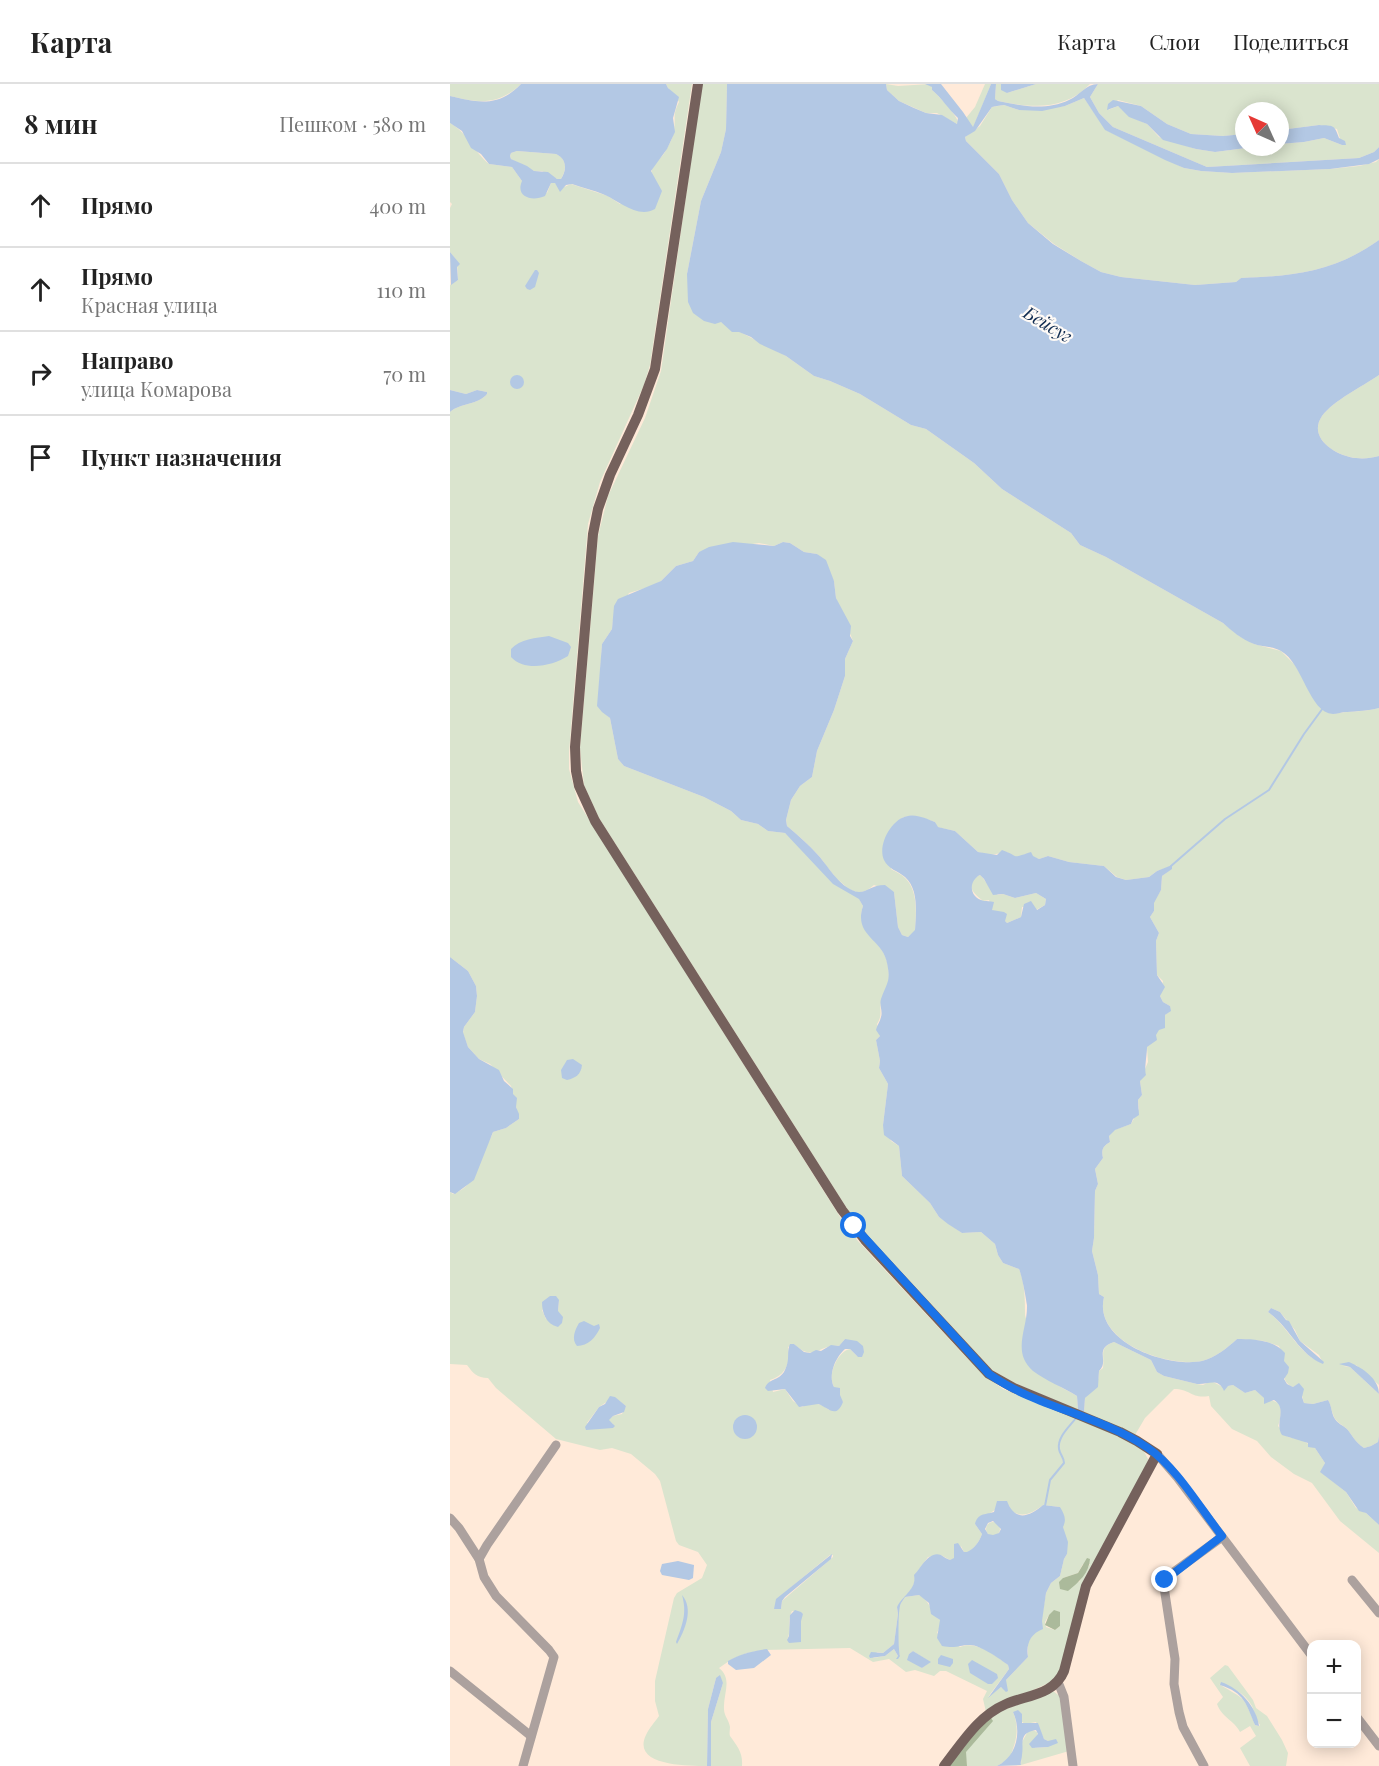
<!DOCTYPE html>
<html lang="ru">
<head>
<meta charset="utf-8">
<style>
	:root { --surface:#fff; --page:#f6f6f6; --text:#222; --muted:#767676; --line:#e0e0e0 }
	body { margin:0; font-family:"Playfair Display",serif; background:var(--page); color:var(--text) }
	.controls { position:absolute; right:18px; bottom:18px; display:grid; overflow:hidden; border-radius:12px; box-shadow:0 3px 15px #0003 }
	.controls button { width:54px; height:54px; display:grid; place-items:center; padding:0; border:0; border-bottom:2px solid var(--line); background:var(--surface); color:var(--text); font:30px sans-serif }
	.compass { position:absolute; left:785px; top:18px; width:54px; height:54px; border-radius:50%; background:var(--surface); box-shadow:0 3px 15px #0003; rotate:315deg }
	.stop { position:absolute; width:18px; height:18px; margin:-14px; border:4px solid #1a73e8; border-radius:50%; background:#fff }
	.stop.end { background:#1a73e8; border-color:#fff; box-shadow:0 2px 6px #0008 }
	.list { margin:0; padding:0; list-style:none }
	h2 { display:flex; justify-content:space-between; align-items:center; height:78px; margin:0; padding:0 24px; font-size:26px }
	h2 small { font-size:20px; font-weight:400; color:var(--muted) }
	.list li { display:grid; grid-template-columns:39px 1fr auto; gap:18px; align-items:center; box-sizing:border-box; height:84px; padding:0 24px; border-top:2px solid var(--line) }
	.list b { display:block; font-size:22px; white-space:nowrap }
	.list p { margin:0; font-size:20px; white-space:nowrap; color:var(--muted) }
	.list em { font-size:20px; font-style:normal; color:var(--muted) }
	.icon { flex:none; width:33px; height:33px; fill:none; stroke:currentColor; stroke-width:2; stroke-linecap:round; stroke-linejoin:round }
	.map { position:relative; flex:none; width:929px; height:1682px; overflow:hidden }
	header { display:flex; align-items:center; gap:36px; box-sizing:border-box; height:84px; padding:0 30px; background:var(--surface); border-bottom:2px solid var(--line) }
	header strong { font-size:28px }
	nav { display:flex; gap:33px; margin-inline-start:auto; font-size:21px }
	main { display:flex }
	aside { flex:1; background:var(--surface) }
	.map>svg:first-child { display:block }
	.green { fill:#dae4ce; fill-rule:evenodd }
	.forest { fill:#abba9b }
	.water { fill:#b3c8e4; fill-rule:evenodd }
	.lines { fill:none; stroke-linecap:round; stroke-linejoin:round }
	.stream { stroke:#b3c8e4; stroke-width:2 }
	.minor { stroke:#aca19e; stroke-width:9 }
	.major { stroke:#75615c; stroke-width:10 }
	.route { stroke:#1a73e8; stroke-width:8 }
	.labels { text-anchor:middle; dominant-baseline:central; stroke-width:4.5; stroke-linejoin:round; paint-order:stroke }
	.water-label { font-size:18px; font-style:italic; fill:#102c51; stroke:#fffbf7 }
</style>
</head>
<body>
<header>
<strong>Карта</strong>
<nav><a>Карта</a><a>Слои</a><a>Поделиться</a></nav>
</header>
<main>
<aside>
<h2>8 мин<small>Пешком · 580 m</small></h2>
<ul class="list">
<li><svg class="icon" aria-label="ahead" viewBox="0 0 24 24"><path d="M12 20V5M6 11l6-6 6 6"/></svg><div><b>Прямо</b></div><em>400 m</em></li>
<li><svg class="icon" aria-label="ahead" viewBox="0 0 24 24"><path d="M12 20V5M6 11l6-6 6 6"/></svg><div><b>Прямо</b><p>Красная улица</p></div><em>110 m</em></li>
<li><svg class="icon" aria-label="right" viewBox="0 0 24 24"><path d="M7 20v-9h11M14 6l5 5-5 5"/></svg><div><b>Направо</b><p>улица Комарова</p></div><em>70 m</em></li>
<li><svg class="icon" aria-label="arrive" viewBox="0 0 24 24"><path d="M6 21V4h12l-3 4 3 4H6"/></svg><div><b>Пункт назначения</b></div></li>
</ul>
</aside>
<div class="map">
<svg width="929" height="1682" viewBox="0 0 929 1682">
	<rect width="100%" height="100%" fill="#ffead9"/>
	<g class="green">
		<path d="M 0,0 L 71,0 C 48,22 29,19 0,12 Z"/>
		<path d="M 216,0 L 242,0 L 200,281 L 194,301 L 150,398 L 138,440 L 119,668 L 119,685 L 128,718 L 392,1136 L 408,1157 L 515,1272 L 538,1294 L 553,1305 L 665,1350 L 692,1364 L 698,1375 L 697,1381 L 638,1491 L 611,1588 L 605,1596 L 536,1628 L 533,1615 L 537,1607 L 496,1587 L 490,1587 L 484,1592 L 465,1586 L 456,1588 L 439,1575 L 423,1578 L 400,1564 L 314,1566 L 297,1569 L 282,1575 L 269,1584 C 283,1595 273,1610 274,1625 C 274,1632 279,1636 280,1643 C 280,1646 279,1649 280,1652 C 287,1662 293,1668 292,1682 L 261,1682 L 261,1638 L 273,1599 L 266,1594 L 258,1625 L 257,1682 C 237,1682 181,1682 196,1651 C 199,1644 205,1638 209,1632 L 205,1617 L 205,1597 L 224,1514 L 227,1509 L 252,1494 L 257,1481 L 248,1468 L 229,1461 L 226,1457 L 210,1397 L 205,1390 L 181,1370 L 162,1364 L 150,1366 L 106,1355 L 46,1304 L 38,1294 C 27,1294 23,1289 17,1281 L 0,1280 L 0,1108 L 3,1110 C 23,1103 28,1084 35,1065 C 37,1059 41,1055 43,1048 L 56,1044 L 69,1035 L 61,1002 L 40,980 L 29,975 L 18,963 L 13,949 L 14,943 L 25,928 L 27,912 L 26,902 L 18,887 L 0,873 L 0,328 C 10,319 28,321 37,310 L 37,308 L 27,306 L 16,310 L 0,306 L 0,201 L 8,196 L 7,177 L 0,168 L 0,124 L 2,120 L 0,118 L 0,39 C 18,49 24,68 39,80 L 62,83 L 72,97 L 97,109 L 101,99 L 105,99 L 112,104 L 121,100 L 158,112 L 170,120 L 202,93 C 199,81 210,77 215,68 C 218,62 224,53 224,46 C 226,33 222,32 229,18 C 225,10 219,7 216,0 ZM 109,1216 L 108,1227 L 96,1235 L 92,1226 ZM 395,1255 L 408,1273 L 400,1265 C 389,1267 380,1286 382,1297 C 383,1303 389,1313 393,1318 L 379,1326 C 371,1319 362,1317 352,1323 L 343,1317 L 335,1305 L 323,1308 L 320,1296 C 336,1291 341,1278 338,1263 L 344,1260 C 364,1279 369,1260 389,1262 ZM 164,1313 L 176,1322 L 172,1330 L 163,1332 L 158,1336 L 163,1340 L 154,1344 L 137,1339 L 149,1323 ZM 559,1421 L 560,1426 C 573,1435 582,1429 593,1421 L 610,1423 L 617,1470 L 614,1475 L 610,1492 L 601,1499 L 596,1509 L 591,1538 L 578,1558 L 578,1573 L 556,1596 L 554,1605 L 551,1603 L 538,1613 L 559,1585 L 558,1581 C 545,1571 526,1556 510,1563 L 487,1549 L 491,1540 L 490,1536 C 480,1529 481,1517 469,1511 L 455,1513 C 454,1515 450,1520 449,1522 C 448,1529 447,1566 450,1572 L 448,1572 L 444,1565 L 435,1572 L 423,1574 L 427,1568 L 433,1569 L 444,1560 L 448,1530 L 447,1523 L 463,1503 L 467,1488 L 478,1473 L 491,1471 L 500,1476 L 504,1475 L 511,1462 L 514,1468 L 517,1469 C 525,1464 529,1458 532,1450 L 525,1440 L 546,1425 ZM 380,1471 L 383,1471 L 383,1473 L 332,1517 L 331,1525 L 324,1525 L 334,1509 ZM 633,1480 L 640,1480 L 629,1498 L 613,1494 L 628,1489 ZM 342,1527 L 353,1530 L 337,1556 C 342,1547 337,1536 342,1527 ZM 610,1528 L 610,1542 L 605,1546 L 596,1543 L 595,1538 L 599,1531 ZM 463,1567 L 480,1578 L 472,1584 L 459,1570 Z"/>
		<path d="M 252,0 L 277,0 L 276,45 L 271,68 L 251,117 L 237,190 L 271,238 L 336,272 L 364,292 L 380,297 L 410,310 L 461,341 L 476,345 L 524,379 L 552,405 L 621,449 L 630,461 L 656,473 L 773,539 L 789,552 L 804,560 L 831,567 L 845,581 L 855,598 L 883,630 C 899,627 914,628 929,624 L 929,1301 L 906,1281 L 893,1282 L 900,1283 L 929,1310 L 929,1352 L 928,1358 L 921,1362 L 914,1364 C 904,1357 903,1352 897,1345 C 892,1340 885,1338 883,1330 C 881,1325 881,1321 878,1316 L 863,1320 L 854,1319 L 849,1300 L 843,1303 C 830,1297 836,1289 834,1277 C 833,1272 831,1267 829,1262 L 814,1257 L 787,1255 C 777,1264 765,1274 752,1277 C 718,1284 643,1258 654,1213 L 649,1210 L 648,1191 L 642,1167 L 644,1154 L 645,1107 L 648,1100 L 645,1085 L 653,1074 C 651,1066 653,1062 660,1058 L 659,1052 L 664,1046 L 681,1040 L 689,1025 L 688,1016 L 692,1011 L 690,997 L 698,978 L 697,963 L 709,945 L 715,931 L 720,927 L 720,922 L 713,918 L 710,912 L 713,897 L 707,891 L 706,857 L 709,849 L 700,833 L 704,827 L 703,819 L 711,806 L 712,792 L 721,785 L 722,782 L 707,787 L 699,793 L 676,796 L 667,793 L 654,782 L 619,778 L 598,772 L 589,775 L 575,770 L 569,774 L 563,773 L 557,768 L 540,771 L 528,768 L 505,747 L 487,743 L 485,738 C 461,730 454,726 438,749 L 441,785 C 446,788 453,791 457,796 C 468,809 466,830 465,847 L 458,853 L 452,851 L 448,843 L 444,808 L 424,801 C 419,805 414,809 407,808 C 390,804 379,784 369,772 C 359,761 348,751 337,742 L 336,736 L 341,716 L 350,702 L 362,693 L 367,667 L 384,626 L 395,592 L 395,575 L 403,557 L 386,514 L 384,497 L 367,470 L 354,468 L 340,459 L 333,458 L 324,462 L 309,459 L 249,468 L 243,477 L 226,482 L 211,497 L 202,502 L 179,509 L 163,536 L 162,545 L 152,560 L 148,622 L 160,634 L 168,675 L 174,682 L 254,713 L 281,727 L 291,736 L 308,740 L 318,747 L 335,749 L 409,814 L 413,822 C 404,849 433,857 437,878 C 439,886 440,898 437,906 C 435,910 432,913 431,918 C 429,928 433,930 427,940 L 430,952 L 426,956 L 430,977 L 429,984 L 438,1000 L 433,1041 L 441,1057 L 449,1062 L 452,1092 L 480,1119 L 489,1133 L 512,1149 L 531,1148 L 545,1160 L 548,1171 L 553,1179 L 569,1185 C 575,1199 575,1217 575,1231 C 576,1238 599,1291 603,1297 C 608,1303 621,1308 627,1312 L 628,1326 L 565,1299 L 542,1286 L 419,1153 L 396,1123 L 149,734 L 134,701 L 130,664 L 148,452 L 158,412 L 195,334 L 211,287 ZM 821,1224 L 830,1228 L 845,1246 L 850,1257 L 869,1271 L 873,1279 C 849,1272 839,1243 818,1228 Z"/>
		<path d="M 436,0 L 448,2 L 480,0 L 482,3 L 482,6 C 489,12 506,30 508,38 L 507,40 L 487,29 L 476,29 L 449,17 L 437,6 Z"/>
		<polygon points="535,0 541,0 523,44 516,34 525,23"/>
		<path d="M 546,0 L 551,0 L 557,9 L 586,0 L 640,0 C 614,27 582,24 548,17 L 545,15 Z"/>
		<path d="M 648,0 L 929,0 L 929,63 L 924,68 L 909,74 L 757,83 L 663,43 L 649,29 L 640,13 ZM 668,16 L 691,22 L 717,40 L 741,50 L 773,52 L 794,50 L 794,27 L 830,27 L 830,46 L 869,41 L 887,45 L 892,61 L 874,54 L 854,58 L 830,60 L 830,63 L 804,63 L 765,68 L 746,65 L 709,53 L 697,40 L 679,32 L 668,22 L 658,26 Z"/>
		<path d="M 634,14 L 656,46 L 734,84 L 751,87 L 782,89 L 880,85 L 909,82 L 926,78 L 929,75 L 929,156 C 884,188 844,192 791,194 L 786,198 L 745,201 L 671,193 L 651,188 L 631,177 L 604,160 L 578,139 L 562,116 L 549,90 L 516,57 L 515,53 L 530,42 L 542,23 L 554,21 L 569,26 L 615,22 Z"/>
		<path d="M 67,67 L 106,70 C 117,75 117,85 111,95 L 107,95 L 92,87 L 84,87 L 61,75 L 60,72 L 61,69 Z"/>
		<path d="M 929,291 L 929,372 C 921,374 914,375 906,374 C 886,372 857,354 872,332 C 884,316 912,303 929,291 Z"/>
		<path d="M 530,791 C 537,798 539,805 548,811 L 553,810 L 565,814 L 586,809 L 596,815 L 595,821 L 586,826 L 583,823 L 572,823 L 571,833 L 557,839 L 542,826 L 539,816 L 533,817 C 523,809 513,799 530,791 Z"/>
		<path d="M 664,1258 L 701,1276 L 707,1288 L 714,1292 L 747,1300 L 753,1301 L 761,1297 L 773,1303 L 783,1301 L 795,1309 L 805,1306 L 818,1317 C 834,1315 832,1331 828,1342 L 838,1353 L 852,1356 L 865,1364 L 875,1379 L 871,1388 L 896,1408 L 906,1424 L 916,1429 L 929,1441 L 929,1469 L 890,1437 L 862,1399 L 844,1390 L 821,1373 L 807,1357 L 782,1345 L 761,1322 L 759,1312 C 741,1315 741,1305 724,1305 L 695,1334 L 685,1351 L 634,1328 L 635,1314 C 643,1304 649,1302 649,1287 L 653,1284 C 655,1272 648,1263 664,1258 Z"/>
		<circle cx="543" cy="1445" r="7"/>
		<path d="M 775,1581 L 778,1582 L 803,1616 L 806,1624 L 817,1632 L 832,1656 L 838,1669 L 836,1682 L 800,1682 L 790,1664 L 806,1652 L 800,1642 L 790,1648 C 784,1636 772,1634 767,1620 L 773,1613 L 760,1594 ZM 769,1600 C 782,1603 795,1609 802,1622 C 805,1629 806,1635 810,1641 L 809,1642 L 805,1641 C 793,1610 796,1617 769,1600 Z"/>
		<path d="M 603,1607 L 611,1613 L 619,1667 L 571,1681 L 572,1658 L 577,1649 L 582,1646 L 587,1648 L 588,1652 L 583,1658 L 585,1664 L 598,1663 L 598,1657 L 594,1655 L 586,1638 L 575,1640 L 571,1637 L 571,1633 L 563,1628 C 570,1645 566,1659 559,1675 L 547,1682 L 517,1682 L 515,1668 L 541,1634 L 541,1631 Z"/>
	</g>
	<g class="forest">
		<path d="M 637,1474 L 640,1475 C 639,1489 629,1498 618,1507 L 610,1505 L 609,1498 L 613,1494 L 628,1489 Z"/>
		<polygon points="604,1526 610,1528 610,1542 605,1546 595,1541 599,1531"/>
		<polygon points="541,1634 543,1637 516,1668 517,1682 498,1682 529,1643"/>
	</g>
	<g class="water">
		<path d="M 71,0 L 216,0 L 218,4 L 229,13 L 223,34 L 225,48 L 217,65 L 201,87 L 212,107 L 205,125 C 188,135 169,117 155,111 C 144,106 133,104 122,100 L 116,101 L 110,108 L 105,99 L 101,99 L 95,112 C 82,118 65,113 72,97 L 62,83 L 39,80 L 31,70 L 21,64 L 12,47 L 0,39 L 0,12 C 28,19 49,23 71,0 ZM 67,67 L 106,70 C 117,75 117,86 111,95 L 107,95 L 98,88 L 84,87 L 77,82 L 61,75 L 60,72 L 61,69 Z"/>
		<path d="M 277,0 L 436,0 L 437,6 L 449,17 L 464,24 L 476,29 L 492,31 L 507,40 L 508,34 C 498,25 492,14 482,6 L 482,3 L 475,0 L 491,0 L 513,28 L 523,43 L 541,0 L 546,0 L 545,15 L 548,17 C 572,22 596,27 619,16 C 630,11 636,0 648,0 L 640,13 L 649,29 L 663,43 L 757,83 L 909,74 L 924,68 L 929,63 L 929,75 L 919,80 L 880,85 L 782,89 L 751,87 L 734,84 L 715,76 L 655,46 L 634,14 L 615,22 L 592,27 L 569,26 L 554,21 L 547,22 L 542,23 L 525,47 L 515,53 L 516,57 L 549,90 L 562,116 L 578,139 L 603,160 L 631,177 L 651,188 L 671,193 L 745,201 L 786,198 L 791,194 C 844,192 884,188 929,156 L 929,291 C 912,303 884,316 872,332 C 857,354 886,372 906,374 C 914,375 921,374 929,372 L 929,624 C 918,627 908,627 897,628 C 892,628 887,630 883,630 C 859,629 853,579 831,567 C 823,562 812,563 804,560 C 791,555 782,547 773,539 L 656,473 L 630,461 L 621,449 L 552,405 L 524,379 L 476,345 L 461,341 L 410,310 L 380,297 L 364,292 L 336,272 L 310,260 L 301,253 L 289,248 L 282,248 L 271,238 L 265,240 L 254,237 L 243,229 L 238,218 L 237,190 L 251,117 L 271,68 L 276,45 Z"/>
		<polygon points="551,0 586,0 557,9 551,6"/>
		<polygon points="663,16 691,22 717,40 741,50 773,52 794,50 794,63 804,63 765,68 746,65 713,56 697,40 679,33 668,22 657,26 658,20"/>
		<path d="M 869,41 C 884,42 884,40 889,54 L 895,57 L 896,61 L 892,61 L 874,54 L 854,58 L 830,60 L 830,46 Z"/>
		<polygon points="0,168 10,180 7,183 8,196 1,201"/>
		<polygon points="85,186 87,186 89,189 85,203 80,206 77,205 75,202"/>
		<circle cx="67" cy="298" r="7"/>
		<path d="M 0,306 L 16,310 L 27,306 L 37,308 L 37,310 C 28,321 10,319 0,328 Z"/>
		<path d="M 283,458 L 324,462 L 333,458 L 340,459 L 354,468 L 367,470 L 376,476 L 384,497 L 386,514 L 401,542 L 400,552 L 403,557 L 395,575 L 395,592 L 384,626 L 367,667 L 362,693 L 350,702 L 341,716 L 336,736 L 337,742 C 348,751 359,761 368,771 C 379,783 391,806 409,808 C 417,808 422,801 435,801 L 444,808 L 448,843 L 452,851 L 458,853 L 465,846 C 466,830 469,805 455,793 C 448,787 438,785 434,776 C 427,761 442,734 458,732 C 467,730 477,735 485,738 L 488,743 L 505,747 L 528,768 L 547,771 L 552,766 C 572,773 559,775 581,768 L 583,772 L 589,775 L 598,772 L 619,778 L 654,782 L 666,793 L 676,796 L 699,793 L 707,787 L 722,781 L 722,785 L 712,792 L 711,806 L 704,819 L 704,827 L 700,833 L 709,849 L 706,857 L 707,891 L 715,903 L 710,912 L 713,918 L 720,922 L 721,927 L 715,931 L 715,944 L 709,946 L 706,951 L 707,956 L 697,963 C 697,971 694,985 696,991 L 690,997 L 692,1011 L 688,1016 L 689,1031 L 683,1035 L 681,1040 L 665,1046 L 659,1052 L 660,1058 C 653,1062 651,1066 653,1074 L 645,1085 L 648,1100 L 645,1107 L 644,1154 L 642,1167 L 648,1191 L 649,1210 L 654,1213 C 643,1258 717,1284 752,1277 C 765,1274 777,1264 787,1255 C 804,1255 824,1256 835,1269 L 834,1277 L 839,1283 L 838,1289 L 834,1295 L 837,1300 L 843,1303 L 849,1299 L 854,1305 L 852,1313 L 854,1319 L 863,1320 L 878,1316 C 882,1322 881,1329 885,1335 C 888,1340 893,1341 897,1345 C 903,1352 904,1357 914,1364 L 921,1362 L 928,1358 L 929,1352 L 929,1441 L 916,1429 L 909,1427 L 896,1408 L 870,1388 L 875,1379 L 865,1364 L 858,1363 L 858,1359 L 832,1351 C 824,1339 838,1325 824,1316 L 814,1320 L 814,1314 L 805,1306 L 795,1309 L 783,1301 L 778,1302 L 774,1307 C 768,1293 758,1301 747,1300 L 714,1292 L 707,1288 L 701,1276 L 664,1258 C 643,1265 660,1277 649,1287 L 648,1303 L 635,1314 L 634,1328 L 628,1326 L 627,1312 C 613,1303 596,1297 583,1287 C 561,1268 578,1244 577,1221 C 576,1214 572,1192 569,1185 L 553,1179 L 548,1171 L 545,1160 L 531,1148 L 512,1149 L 498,1140 L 489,1133 L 480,1119 L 452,1092 L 449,1062 L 434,1051 L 433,1041 L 438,1000 L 429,984 L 430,977 L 426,956 L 430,952 L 426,946 C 427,941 430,938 431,933 C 433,927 429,921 431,915 C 437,898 441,898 437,879 C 433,855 403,852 413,822 L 409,815 L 383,800 L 335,749 L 318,747 L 308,740 L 291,736 L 281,727 L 254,713 L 174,682 L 168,675 L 160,634 L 152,628 L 147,622 L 152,560 L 162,545 L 164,522 L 168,515 L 211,497 L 226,482 L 243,477 L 249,468 L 259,463 ZM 530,791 L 534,795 L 543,811 L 553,810 L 565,814 L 586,809 L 596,815 L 595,821 L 587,826 L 581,817 L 574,820 L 571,833 L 557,839 L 555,837 L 557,830 L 554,828 L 542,826 L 544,818 C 540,817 537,817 534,817 C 519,814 518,797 530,791 Z"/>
		<path d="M 99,552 L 118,559 L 121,563 L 118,572 C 102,582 75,588 61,573 L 61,565 C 70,555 86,554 99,552 Z"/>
		<polygon points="0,873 18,887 26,902 27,912 25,928 14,943 13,948 18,963 29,975 49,986 54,997 63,1005 63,1010 67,1014 66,1023 69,1030 69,1035 56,1044 43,1048 24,1096 5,1110 0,1108"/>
		<path d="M 123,975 L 132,981 C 131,990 126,994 117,996 L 112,994 L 111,986 L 117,976 Z"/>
		<path d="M 100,1212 L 106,1212 L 109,1216 L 108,1227 L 113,1233 L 112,1239 L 108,1243 C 96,1240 92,1229 92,1218 Z"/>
		<path d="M 821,1224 L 830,1228 L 836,1236 L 839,1237 L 850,1257 L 874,1278 L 873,1280 C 848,1270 840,1243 818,1228 Z"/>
		<path d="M 134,1237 L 144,1242 L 149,1240 L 150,1244 C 146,1253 138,1262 127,1262 C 121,1255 125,1246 129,1239 Z"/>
		<path d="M 395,1255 L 407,1257 L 413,1262 L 414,1268 L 412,1273 L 408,1273 L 400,1265 L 395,1265 C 385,1274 378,1291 384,1303 L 390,1304 L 390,1311 L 393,1318 C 386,1336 378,1323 368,1320 L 349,1323 L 335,1305 L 318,1307 L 315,1304 C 319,1294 328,1297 334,1288 C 341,1275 336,1270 340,1260 L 344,1260 L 354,1268 L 360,1269 L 366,1266 L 371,1267 L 381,1261 L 389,1262 Z"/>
		<path d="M 899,1278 C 913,1284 929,1295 929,1310 L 900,1283 L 889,1280 Z"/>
		<polygon points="160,1312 165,1313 176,1322 174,1328 163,1332 159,1336 165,1342 163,1344 136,1346 135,1343 149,1323 155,1320"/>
		<circle cx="295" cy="1343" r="12"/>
		<path d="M 547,1417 L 557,1417 C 565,1438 579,1433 593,1421 L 610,1423 C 614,1430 617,1435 613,1443 L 618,1458 L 617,1470 L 614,1475 L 610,1492 L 601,1499 L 596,1509 L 592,1537 L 593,1545 C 580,1550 576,1560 578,1573 L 556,1596 L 558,1607 L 556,1608 L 551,1603 L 538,1614 L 559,1585 L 558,1581 C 550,1575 530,1561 520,1561 C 508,1561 507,1565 492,1562 L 487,1554 L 490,1536 L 481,1530 L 479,1519 L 469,1511 L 455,1513 C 454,1515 450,1520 450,1522 C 448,1529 448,1566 450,1572 L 448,1575 L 446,1575 L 448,1572 L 444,1565 L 435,1572 L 420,1574 L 419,1572 L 421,1568 L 433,1569 L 444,1560 L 448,1530 L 447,1523 C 453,1511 467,1505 464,1491 C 471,1484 479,1466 491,1471 C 494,1473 497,1475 500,1476 L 504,1474 L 504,1460 L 508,1459 L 514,1468 L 517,1468 C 525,1464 529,1458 532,1450 L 525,1440 C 528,1429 534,1431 544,1428 ZM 543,1437 L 551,1445 L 549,1449 L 543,1451 L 538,1450 L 535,1445 L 538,1439 Z"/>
		<polygon points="382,1470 381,1475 335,1513 332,1517 331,1525 324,1525 326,1515"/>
		<polygon points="228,1477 244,1481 243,1494 239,1496 212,1491 210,1487 212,1480"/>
		<path d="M 232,1511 C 244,1525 235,1546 227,1560 L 226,1558 C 233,1539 237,1529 232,1511 Z"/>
		<polygon points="345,1526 351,1528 353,1530 351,1537 351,1558 339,1559 337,1556 339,1552 340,1531"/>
		<path d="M 317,1565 L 321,1571 L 304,1584 L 286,1586 L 278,1580 L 278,1577 C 290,1570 303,1567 317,1565 Z"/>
		<polygon points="463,1567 481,1578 472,1584 457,1576 459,1570"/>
		<polygon points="491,1571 503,1575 503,1579 500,1583 488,1580 488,1575"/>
		<polygon points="522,1576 547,1590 548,1594 542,1600 538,1600 520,1589 518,1580"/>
		<polygon points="270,1591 273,1599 261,1638 261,1682 257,1682 258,1625 266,1594"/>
		<path d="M 771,1598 C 790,1604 807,1624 809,1642 L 805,1641 C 796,1620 795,1609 770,1601 Z"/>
		<path d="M 568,1626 L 572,1630 L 572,1639 L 588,1639 L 594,1655 L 598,1657 L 606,1655 L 608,1659 L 598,1663 L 582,1664 L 579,1660 L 588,1650 L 586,1646 C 568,1649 574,1659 572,1671 C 572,1675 570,1678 571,1681 L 547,1682 C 567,1672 572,1648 563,1628 Z"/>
	</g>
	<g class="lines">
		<g class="stream">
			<polyline points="721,782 775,735 819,706 854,650 873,624"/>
			<path d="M 595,1422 L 600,1396 L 614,1379 C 614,1373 610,1371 609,1365 C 607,1353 620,1342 626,1334"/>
		</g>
		<g class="minor">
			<polyline points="707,1370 727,1393 862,1572"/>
			<polyline points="0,1434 9,1444 29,1475 34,1493 46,1512 99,1566 104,1573 73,1682"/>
			<polyline points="29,1475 37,1461 106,1361"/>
			<polyline points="902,1496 929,1529"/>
			<polyline points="0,1587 81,1652"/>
			<polyline points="608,1598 614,1613 623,1682"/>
			<polyline points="906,1632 929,1662"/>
			<polyline points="754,1682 733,1643 729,1628 724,1600 725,1575 714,1503 715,1496 721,1490 772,1453"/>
		</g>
		<path class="major" d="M 248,0 L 205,285 L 188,331 L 160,391 L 148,425 L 143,450 L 125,663 L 126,687 L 129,702 L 145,737 L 392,1126 L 415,1156 L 539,1290 L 564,1304 L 670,1348 L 687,1357 L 707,1370 L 636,1502 L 614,1587 C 604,1611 577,1611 556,1620 C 528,1632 512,1659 494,1682"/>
	</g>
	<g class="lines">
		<path class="route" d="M 404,1142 L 539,1290 C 587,1324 650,1331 698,1364 C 727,1384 750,1424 772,1452 L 715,1496"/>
	</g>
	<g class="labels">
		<g class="water-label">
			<text transform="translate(598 240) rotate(31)">Бейсуг</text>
		</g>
	</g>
</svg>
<div class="controls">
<button>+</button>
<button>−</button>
</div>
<svg class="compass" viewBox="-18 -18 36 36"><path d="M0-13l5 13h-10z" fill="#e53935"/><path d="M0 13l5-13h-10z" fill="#767676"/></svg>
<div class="stop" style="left:404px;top:1142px"></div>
<div class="stop end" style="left:715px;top:1496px"></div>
</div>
</main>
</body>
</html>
